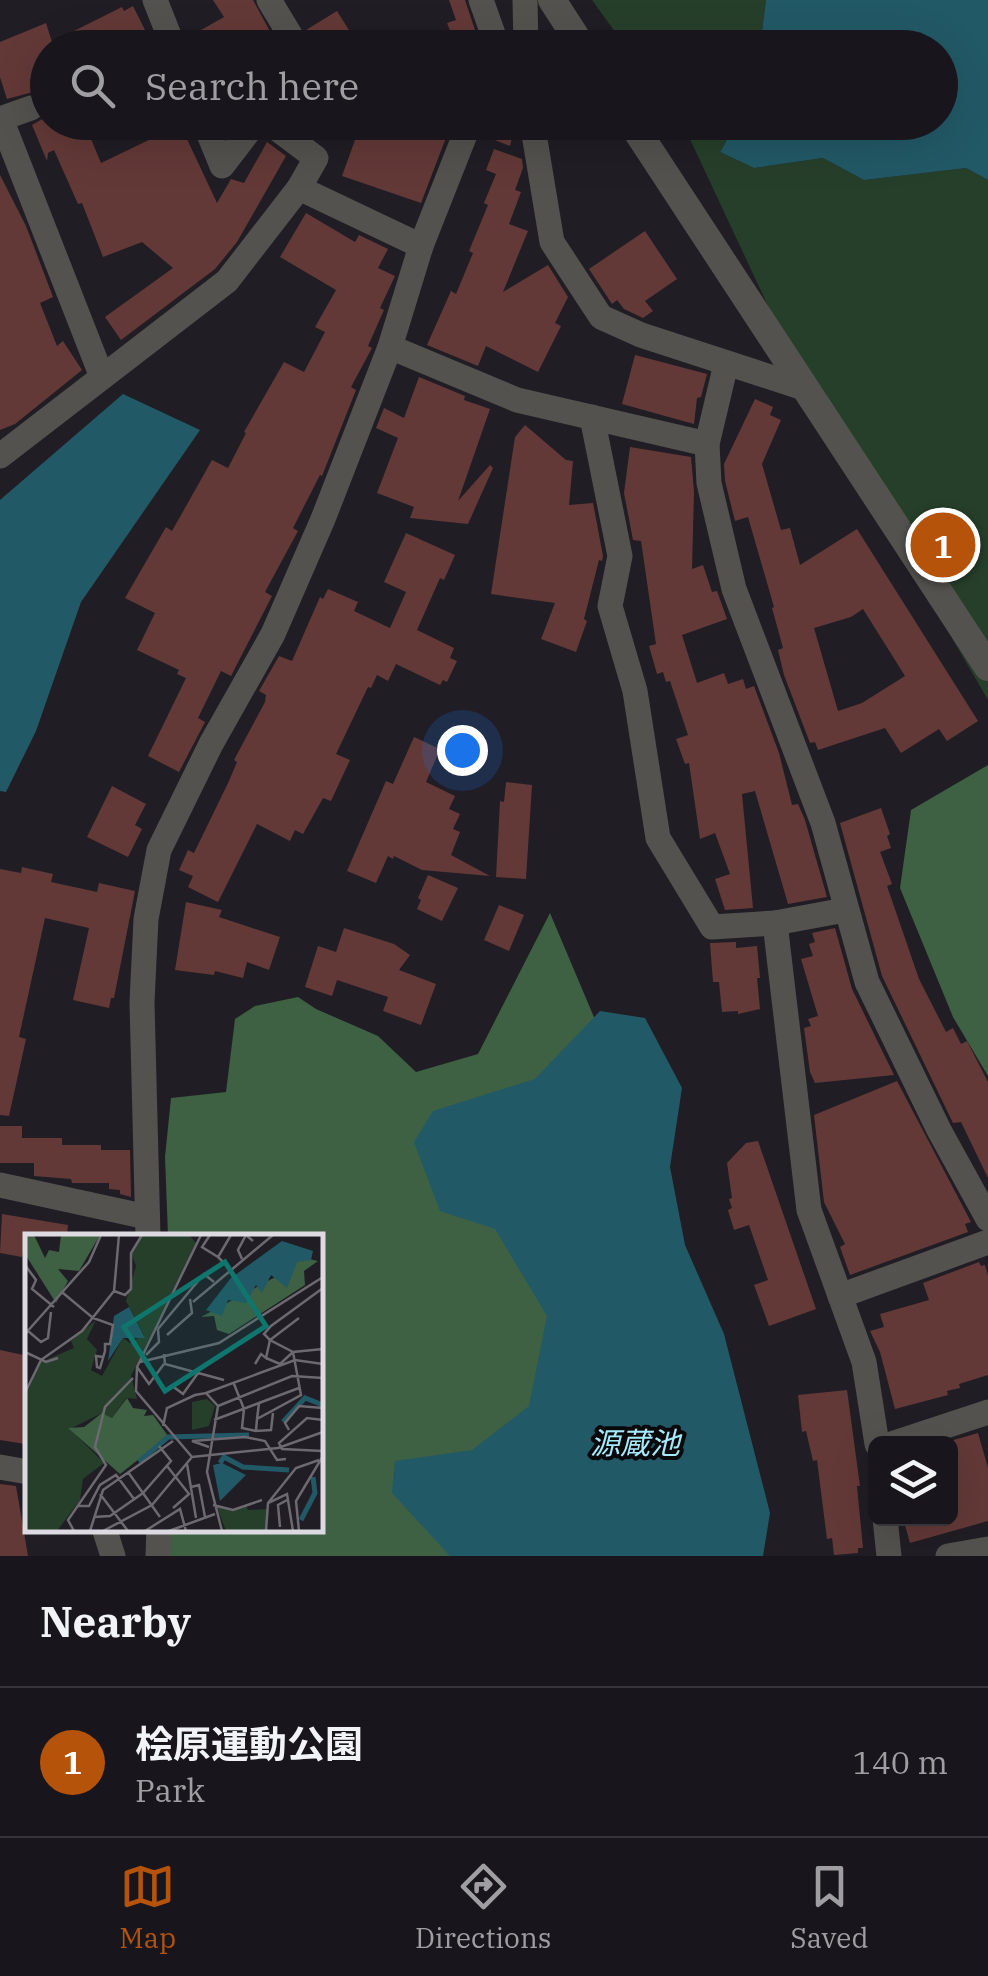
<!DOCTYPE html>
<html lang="en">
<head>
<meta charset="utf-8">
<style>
	:root { --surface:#18161c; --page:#252329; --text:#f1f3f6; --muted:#9f9fa3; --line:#36353b; --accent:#b45309 }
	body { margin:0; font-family:"IBM Plex Serif","Noto Sans JP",serif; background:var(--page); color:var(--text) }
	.controls { position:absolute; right:30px; bottom:30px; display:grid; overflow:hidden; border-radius:15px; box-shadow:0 10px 40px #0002 }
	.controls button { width:90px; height:90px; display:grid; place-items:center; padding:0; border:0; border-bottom:2px solid var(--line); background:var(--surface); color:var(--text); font:50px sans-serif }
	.you { position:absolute; left:462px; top:750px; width:35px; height:35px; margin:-25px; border:8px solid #fff; border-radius:50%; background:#1a73e8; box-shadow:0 0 0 15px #1a73e833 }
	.badge { display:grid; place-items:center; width:65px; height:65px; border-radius:50%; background:var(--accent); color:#fff; font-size:32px; font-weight:700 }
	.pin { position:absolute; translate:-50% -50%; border:5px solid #fff; box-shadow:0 2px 10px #0006 }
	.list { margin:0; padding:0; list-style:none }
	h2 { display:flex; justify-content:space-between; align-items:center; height:130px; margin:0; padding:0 40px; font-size:42px }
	h2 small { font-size:32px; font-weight:400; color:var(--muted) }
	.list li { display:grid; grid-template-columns:65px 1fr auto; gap:30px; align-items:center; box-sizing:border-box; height:150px; padding:0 40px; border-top:2px solid var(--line) }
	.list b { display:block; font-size:38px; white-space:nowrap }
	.list p { margin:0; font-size:32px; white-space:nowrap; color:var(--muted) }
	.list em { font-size:32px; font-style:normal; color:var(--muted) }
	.icon { flex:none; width:55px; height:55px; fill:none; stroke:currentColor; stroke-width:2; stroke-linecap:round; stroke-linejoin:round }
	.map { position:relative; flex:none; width:988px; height:1556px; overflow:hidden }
	.search { position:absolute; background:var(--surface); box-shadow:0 10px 40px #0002; left:30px; right:30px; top:30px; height:110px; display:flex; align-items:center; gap:25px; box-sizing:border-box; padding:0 35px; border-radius:55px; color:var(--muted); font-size:38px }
	.sheet { height:280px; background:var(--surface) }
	nav { display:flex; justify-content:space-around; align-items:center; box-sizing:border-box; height:140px; border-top:2px solid var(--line); background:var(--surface); font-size:28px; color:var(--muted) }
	nav a { display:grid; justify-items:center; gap:5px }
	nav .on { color:var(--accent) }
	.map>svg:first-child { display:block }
	.green { fill:#263f2a }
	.forest { fill:#3e6043 }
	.water { fill:#225966 }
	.building { fill:#633937; fill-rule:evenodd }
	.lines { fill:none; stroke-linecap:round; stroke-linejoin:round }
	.minor { stroke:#54524e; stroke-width:25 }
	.tertiary { stroke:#54524e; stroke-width:28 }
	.labels { text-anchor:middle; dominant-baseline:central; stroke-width:8; stroke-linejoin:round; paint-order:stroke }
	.water-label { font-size:30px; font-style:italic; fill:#a5eafb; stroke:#09080b }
	.inset-river { fill:none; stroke:#225966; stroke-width:5 }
	.inset-road { fill:none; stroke:#6c6970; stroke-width:2.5 }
	.view { fill:#0f766e; fill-opacity:0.15; stroke:#0f766e; stroke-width:5 }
	.inset-edge { fill:none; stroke:#dddbe1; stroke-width:5 }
</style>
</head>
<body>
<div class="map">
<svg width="988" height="1556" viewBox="0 0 988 1556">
	<rect width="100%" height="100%" fill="#201d25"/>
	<g class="green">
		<polygon points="592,0 766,0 760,47 626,47"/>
		<polygon points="679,123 737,123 720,152 754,168 823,158 864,180 966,168 988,180 988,700 807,389 688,135"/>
	</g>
	<g class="forest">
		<polygon points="988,765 988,1076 953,1017 900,888 911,810"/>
		<polygon points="550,913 599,1029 518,1238 565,1327 487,1556 168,1556 169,1529 320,1528 320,1236 168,1236 165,1157 171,1098 226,1092 235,1019 255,1006 298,997 316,1009 378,1036 416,1072 478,1054"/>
	</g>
	<g class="water">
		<polygon points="766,0 988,0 988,180 966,168 864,180 823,158 754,168 720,152 737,123 940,122 940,48 760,47"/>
		<polygon points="123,394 200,430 81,602 36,731 6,792 0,791 0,500"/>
		<polygon points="600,1011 645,1018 682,1088 670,1167 685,1245 724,1334 770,1513 763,1556 450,1556 392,1493 395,1461 472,1450 529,1406 547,1316 495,1229 440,1211 414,1142 433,1111 535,1079"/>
	</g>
	<g class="building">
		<polygon points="213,0 253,0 279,48 190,48 187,38 224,17"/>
		<polygon points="449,0 465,0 481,48 457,48 447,23 456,20"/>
		<polygon points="133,6 154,48 48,48 48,122 84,122 101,163 153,138 151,133 179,122 217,203 231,179 244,183 267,142 286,156 237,242 215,269 121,340 105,317 173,268 142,242 103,257 82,203 78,204 54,150 48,153 47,161 32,125 44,118 46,102 33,92 7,99 0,77 0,42 46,23 52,42 122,7 124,11"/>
		<polygon points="337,11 352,35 349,37 355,48 314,48 306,30"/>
		<polygon points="317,122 452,122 421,203 342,176 355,140"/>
		<polygon points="486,122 516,122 510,146 482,135"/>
		<polygon points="494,149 522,159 523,168 515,190 521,192 509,224 528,231 503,292 548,265 568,297 555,323 561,326 538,372 486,346 478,366 427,345 451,291 456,294 473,253 469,251 488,205 484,203 496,174 486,170"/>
		<polygon points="0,175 26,226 53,297 40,303 57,346 63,341 82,370 15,424 0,430"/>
		<polygon points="306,213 355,242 359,235 388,249 378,268 395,276 380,308 384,310 368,346 372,348 351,387 356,390 322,476 320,475 293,528 298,531 265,592 272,596 231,676 221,671 198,718 205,722 179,772 148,756 186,678 177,674 179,670 137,650 155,613 125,598 166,527 172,531 212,460 228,468 246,433 244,432 284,362 304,372 325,332 315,327 336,290 280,257"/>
		<polygon points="645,231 677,279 645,301 653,311 643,318 624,309 617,300 612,304 589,269"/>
		<polygon points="635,355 707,374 701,397 697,398 694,424 622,404"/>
		<polygon points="419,377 465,396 464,400 490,409 458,501 490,465 493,468 468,524 410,518 414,507 377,493 398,438 376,428 384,408 404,418"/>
		<path d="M 755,399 L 773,407 L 770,415 L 781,420 L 762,464 L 781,530 L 790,528 L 800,565 L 857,529 L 978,721 L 947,741 L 939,729 L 901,753 L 885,728 L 818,750 L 815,742 L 810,743 L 784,675 L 778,650 L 783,648 L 772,608 L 774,607 L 748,517 L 735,521 L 725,481 L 724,464 ZM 863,609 L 905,676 L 862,703 L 838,711 L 814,628 L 851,617 Z"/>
		<polygon points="525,425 566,460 573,461 569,505 593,503 603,556 602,561 599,560 584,619 587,621 576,652 541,639 555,603 491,594 515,437"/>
		<polygon points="630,447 691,457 694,492 692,569 703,565 712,592 717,591 727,619 682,635 697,683 724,673 728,684 743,679 746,689 754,686 779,753 792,805 798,804 805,820 827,897 788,904 755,791 742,794 753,908 725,910 715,879 730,874 715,833 700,839 689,763 685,764 676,739 688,735 670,681 666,682 663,672 657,674 649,646 656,644 641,541 633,540 624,493"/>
		<polygon points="406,533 455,555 444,580 440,578 417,630 454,648 450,658 457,661 447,682 443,680 440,685 396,664 388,681 377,675 371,688 368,687 336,754 350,760 331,801 323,798 303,834 295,830 290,841 257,824 218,902 188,887 193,876 179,870 188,850 194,853 229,781 237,762 234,760 265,702 266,695 259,691 279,656 292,661 320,597 323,599 328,589 358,602 354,611 390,628 406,592 384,582"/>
		<polygon points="414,737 440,749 426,782 455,796 449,809 460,814 453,829 460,832 451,855 490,876 422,870 394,856 393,859 388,856 376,883 347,871 386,781 393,784"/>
		<polygon points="506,782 532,785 526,879 496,877 500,801 504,802"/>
		<polygon points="112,786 146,804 135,825 142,829 128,857 87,837"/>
		<polygon points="881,808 890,834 887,836 891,848 880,852 892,884 887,886 919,979 946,1032 953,1028 961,1044 967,1041 988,1082 988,1178 961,1122 953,1123 882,976 840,823"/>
		<polygon points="22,867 53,874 51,882 97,892 99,883 135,891 114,998 111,998 109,1008 73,1000 89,928 45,918 19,1037 26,1039 9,1116 0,1115 0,869 21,873"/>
		<polygon points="428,875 458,888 442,921 417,909 421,900 418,898"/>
		<polygon points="186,902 222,910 219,917 280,937 269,970 247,962 243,978 215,971 214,975 175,970"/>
		<polygon points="499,905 524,915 509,951 484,940"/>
		<polygon points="344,928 394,944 410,955 399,970 436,984 421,1025 383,1011 388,997 337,980 332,996 305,987 318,946 336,952"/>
		<polygon points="835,928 852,989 894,1075 815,1083 810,1072 804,1028 811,1026 808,1019 818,1016 801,959 813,956 809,944 815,942 812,933"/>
		<polygon points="736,942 736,948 757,946 760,978 757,978 760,1009 738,1014 738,1011 722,1012 719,982 713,982 710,943"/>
		<polygon points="897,1081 971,1222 965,1224 968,1232 850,1275 840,1247 845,1244 824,1202 814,1115"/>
		<polygon points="0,1126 22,1126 22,1138 62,1138 62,1145 101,1145 101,1150 130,1150 131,1197 120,1194 120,1190 109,1189 109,1183 72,1183 71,1179 34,1176 34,1163 0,1163"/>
		<polygon points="758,1141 816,1309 769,1326 754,1285 768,1280 749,1225 734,1230 728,1210 732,1208 729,1199 732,1198 727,1163 746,1143"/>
		<polygon points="2,1214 68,1225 67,1236 26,1236 22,1257 0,1253"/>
		<polygon points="979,1262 981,1266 985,1265 988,1276 988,1375 959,1384 960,1388 947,1391 948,1395 895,1409 880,1352 870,1331 884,1327 880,1314 929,1300 923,1283"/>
		<polygon points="0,1350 28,1356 25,1444 0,1440"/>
		<polygon points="847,1390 860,1486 857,1486 863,1548 858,1548 858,1553 834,1555 832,1538 827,1539 817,1460 813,1461 806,1431 802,1432 798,1395"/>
		<polygon points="978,1433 988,1468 988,1521 910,1543 903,1518 950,1518 950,1441"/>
		<polygon points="0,1484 16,1486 28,1556 0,1556"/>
	</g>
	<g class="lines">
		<g class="minor">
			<polyline points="155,0 174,48"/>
			<polyline points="269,0 298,48"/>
			<polyline points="481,0 498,48"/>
			<polyline points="525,0 526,48"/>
			<polyline points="0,119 31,108"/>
			<polyline points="1,119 102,377"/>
			<polyline points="204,122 222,166 256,122"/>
			<polyline points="268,122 316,158 299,188"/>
			<polyline points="532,122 552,242 601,317 641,335 807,389"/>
			<polyline points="390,347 517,400 707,444"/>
			<polyline points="726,364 707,444 709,483 734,589 823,823 867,982 939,1130 988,1219"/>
			<polyline points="592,417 620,556 610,606 635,691 658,838 712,927 775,923 845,910"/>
			<polyline points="0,456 227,281 299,188 421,246"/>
			<polyline points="775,923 809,1210 864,1362 877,1444"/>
			<polyline points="0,1185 147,1217"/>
			<polyline points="148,1236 142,1002 146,919 159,850 211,744 273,634 323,519 390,347 421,246 470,122"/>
			<polyline points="840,1296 988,1242"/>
			<polyline points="891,1444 988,1412"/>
			<polyline points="0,1467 28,1472"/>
			<polyline points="885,1518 889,1556"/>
			<polyline points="104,1528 113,1556"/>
			<polyline points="158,1556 159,1528"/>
			<polyline points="948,1556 988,1549"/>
		</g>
		<g class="tertiary">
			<polyline points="552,0 583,48"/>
			<polyline points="631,122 988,667"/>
		</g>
	</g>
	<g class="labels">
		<g class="water-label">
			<text x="635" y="1442">源蔵池</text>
		</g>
	</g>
	<g transform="translate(25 1234)">
		<rect width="298" height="298" fill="#201d25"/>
		<path d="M 117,1 L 164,1 L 171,9 L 106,142 L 112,165 L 101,164 L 87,184 L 77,179 L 45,195 L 79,229 L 58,245 L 55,266 L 32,297 L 0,297 L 0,163 L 16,128 L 49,114 L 46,107 L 71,86 L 62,105 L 72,116 L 66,136 L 77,142 L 98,104 L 105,109 L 119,101 L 101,67 L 111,32 L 106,19 ZM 182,165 L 190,172 L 184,192 L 167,196 L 167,168 ZM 221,270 L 223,276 L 243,275 L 240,297 L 201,297 L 192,273 L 209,277 Z" fill="#263f2a"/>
		<path d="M 0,1 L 9,1 L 20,24 L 24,16 L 34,18 L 36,1 L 75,1 L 54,37 L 33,35 L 43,47 L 31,69 L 0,20 ZM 275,23 L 293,27 L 279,37 L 280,51 L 204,100 L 192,96 L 189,82 L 176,83 L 267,34 ZM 102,164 L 108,174 L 122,176 L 119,182 L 128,181 L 143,202 L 95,240 L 43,194 L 59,193 L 77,179 L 87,184 Z" fill="#3e6043"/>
		<path d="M 257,7 L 288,17 L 286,26 L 272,28 L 262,54 L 246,41 L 237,59 L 231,51 L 221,69 L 203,66 L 197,82 L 181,76 L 206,44 ZM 104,73 L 120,104 L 98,104 L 83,127 L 89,82 ZM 197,229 L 221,241 L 195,267 L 188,231 Z" fill="#225966"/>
		<path class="inset-river" d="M 258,188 L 280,164 L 298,171M 114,228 L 143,203 L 224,201M 195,229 L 199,223 L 218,233 L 264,236M 276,286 L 290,259 L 288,243"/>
		<path class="inset-road" d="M 176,1 L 112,133 L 111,157 L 167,223 L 253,214 L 298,198M 185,1 L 177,13 L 193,23M 217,25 L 213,16 L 221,1 L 228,7M 0,31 L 11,46 L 7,55 L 29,73M 204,34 L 193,23 L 206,1M 89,57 L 100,61 L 106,55 L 106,19 L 117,1M 38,59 L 68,84 L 88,91 L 85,110 L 80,110 L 80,117 L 75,134 L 72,133 L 71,122 L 78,123M 168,68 L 248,1M 133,95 L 179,40 L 189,48M 3,97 L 16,108 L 23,104 L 26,78M 0,100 L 64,28 L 76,1M 142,101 L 167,79 L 165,65M 0,118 L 21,128 L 33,124M 139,120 L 140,130 L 199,146M 121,121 L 134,108 L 133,95M 241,124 L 255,130 L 268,118 L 298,115M 115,128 L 194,109 L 298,43M 230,130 L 236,120 L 241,124 L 245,106 L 239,100 L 246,92 L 298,54M 112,133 L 124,150 L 139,130M 209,150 L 219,175 L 217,194 L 231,197M 146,151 L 158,160 L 173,139M 0,159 L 16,126 L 57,97 L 89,57 L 94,1M 181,159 L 270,126 L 298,130M 248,179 L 246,196 L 231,197 L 232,185 L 276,161 L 268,118 L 245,106 L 274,84M 232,185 L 234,169 L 274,154M 189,186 L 234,169M 298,186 L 282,184 L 254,209 L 257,215 L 298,217M 138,192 L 142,174 L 170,161 L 181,159 L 193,172M 264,196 L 260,189 L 274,172 L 298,174M 184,213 L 167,207 L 220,203 L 240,207 L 252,226 L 261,225M 162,230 L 171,284M 142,232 L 164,260 L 148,274M 103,238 L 135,283M 166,253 L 174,251 L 180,283M 75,260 L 103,297M 243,269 L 271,234 L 294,226M 188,271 L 208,276 L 237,266M 53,272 L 64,272 L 75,251 L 91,241 L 109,265M 69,283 L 85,282 L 118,259 L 146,227 L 134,212M 255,293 L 253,271 L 264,265M 49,297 L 43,286 L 81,231 L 70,213 L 80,173 L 108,144M 65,297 L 78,256 L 148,207M 78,297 L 127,271 L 167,223M 120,297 L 155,275 L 161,297M 144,297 L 190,280M 197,297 L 182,238 L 193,172 L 267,142 L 298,144M 241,297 L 243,269 L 262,260 L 268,297M 274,297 L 271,267 L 298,222"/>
		<path class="view" d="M 200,28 L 241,92 L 140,157 L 99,93 Z"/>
		<rect width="298" height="298" class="inset-edge"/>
	</g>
</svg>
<div class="controls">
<button><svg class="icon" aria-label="layers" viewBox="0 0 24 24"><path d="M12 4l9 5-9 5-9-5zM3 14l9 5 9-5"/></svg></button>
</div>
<div class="you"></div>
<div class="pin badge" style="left:943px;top:545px">1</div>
<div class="search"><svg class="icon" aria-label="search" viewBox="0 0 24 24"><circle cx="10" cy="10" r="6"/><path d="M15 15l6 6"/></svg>Search here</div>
</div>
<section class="sheet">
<h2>Nearby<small></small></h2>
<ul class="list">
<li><span class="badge">1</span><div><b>桧原運動公園</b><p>Park</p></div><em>140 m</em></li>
</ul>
</section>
<nav>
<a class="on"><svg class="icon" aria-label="map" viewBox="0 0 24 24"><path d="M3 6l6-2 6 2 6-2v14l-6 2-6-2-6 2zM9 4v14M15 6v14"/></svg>Map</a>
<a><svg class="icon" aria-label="directions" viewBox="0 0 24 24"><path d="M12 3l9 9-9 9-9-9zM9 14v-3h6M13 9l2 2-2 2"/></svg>Directions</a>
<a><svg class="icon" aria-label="saved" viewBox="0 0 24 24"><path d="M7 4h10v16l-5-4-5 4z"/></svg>Saved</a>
</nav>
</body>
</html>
